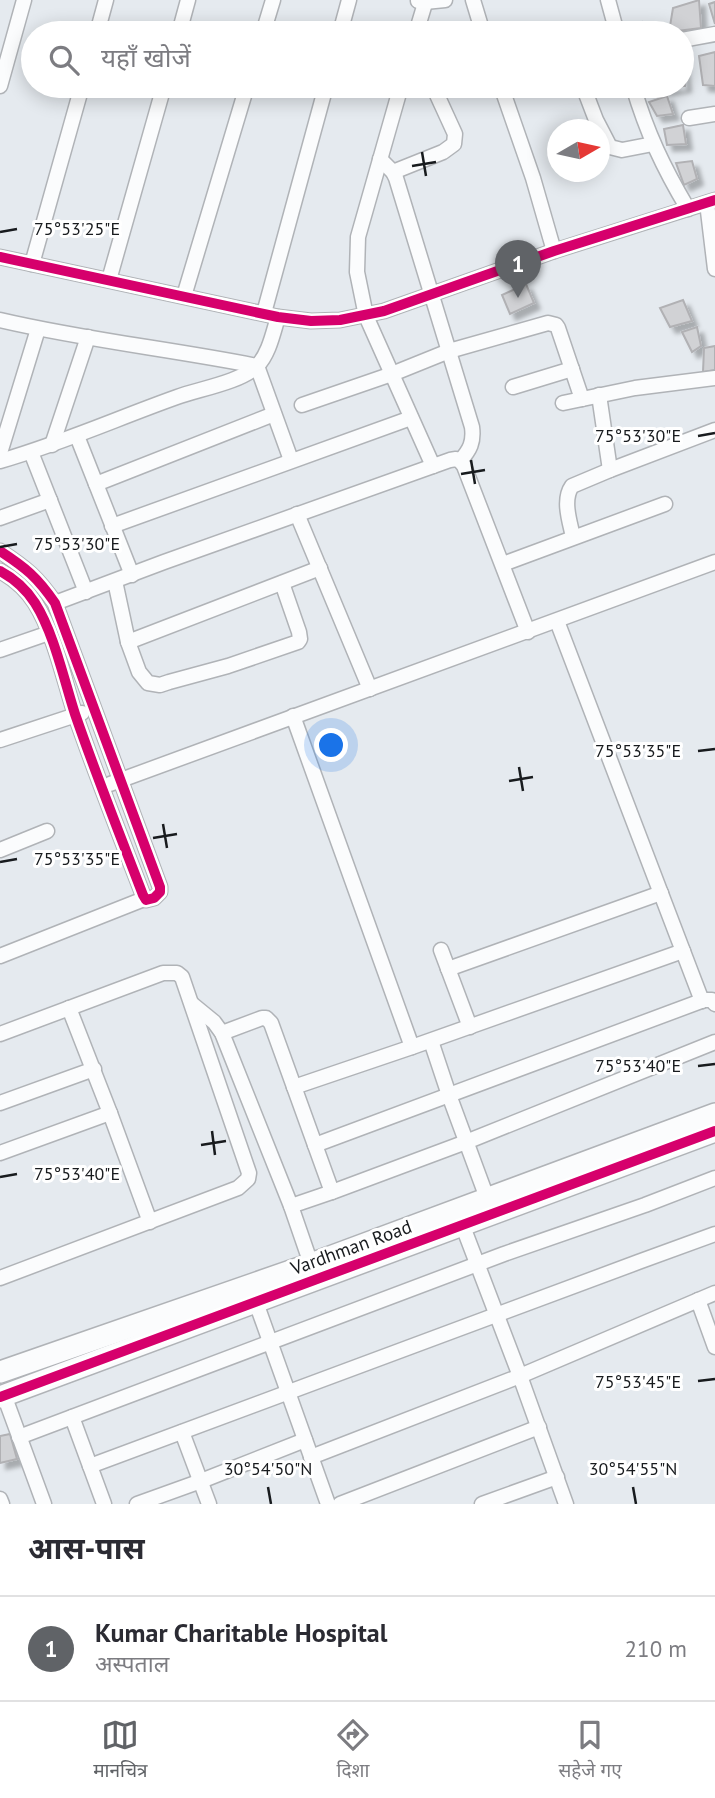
<!DOCTYPE html>
<html lang="hi">
<head>
<meta charset="utf-8">
<style>
	:root { --surface:#fff; --page:#f2f2f3; --text:#2b2b33; --muted:#7c7c81; --line:#e1e1e2; --accent:#606367 }
	body { margin:0; font-family:"PT Sans","Noto Sans Devanagari",sans-serif; background:var(--page); color:var(--text) }
	.compass { position:absolute; left:547px; top:119px; width:63px; height:63px; border-radius:50%; background:var(--surface); box-shadow:0 4px 18px #0003; rotate:81deg }
	.you { position:absolute; left:332px; top:746px; width:24px; height:24px; margin:-18px; border:5px solid #fff; border-radius:50%; background:#1a73e8; box-shadow:0 0 0 10px #1a73e833 }
	.badge { display:grid; place-items:center; width:46px; height:46px; border-radius:50%; background:var(--accent); color:#fff; font-size:23px; font-weight:700 }
	.pin { position:absolute; translate:-50% -58px; filter:drop-shadow(0 2px 4px #0008) }
	.pin::after { content:''; position:absolute; top:37px; width:24px; height:21px; background:inherit; clip-path:polygon(0 0,100% 0,50% 100%) }
	.list { margin:0; padding:0; list-style:none }
	h2 { display:flex; justify-content:space-between; align-items:center; height:91px; margin:0; padding:0 28px; font-size:30px }
	h2 small { font-size:23px; font-weight:400; color:var(--muted) }
	.list li { display:grid; grid-template-columns:46px 1fr auto; gap:21px; align-items:center; box-sizing:border-box; height:105px; padding:0 28px; border-top:2px solid var(--line) }
	.list b { display:block; font-size:26px; white-space:nowrap }
	.list p { margin:0; font-size:23px; white-space:nowrap; color:var(--muted) }
	.list em { font-size:23px; font-style:normal; color:var(--muted) }
	.icon { flex:none; width:38px; height:38px; fill:none; stroke:currentColor; stroke-width:2; stroke-linecap:round; stroke-linejoin:round }
	.map { position:relative; flex:none; width:715px; height:1504px; overflow:hidden }
	.search { position:absolute; background:var(--surface); box-shadow:0 4px 18px #0003; left:21px; right:21px; top:21px; height:77px; display:flex; align-items:center; gap:18px; box-sizing:border-box; padding:0 24px; border-radius:38px; color:var(--muted); font-size:26px }
	.sheet { height:196px; background:var(--surface) }
	nav { display:flex; justify-content:space-around; align-items:center; box-sizing:border-box; height:98px; border-top:2px solid var(--line); background:var(--surface); font-size:19px; color:var(--muted) }
	nav a { display:grid; justify-items:center; gap:4px }
	nav .on { color:var(--accent) }
	.map>svg:first-child { display:block }
	.building { fill:#d1d2d5; stroke:#b1b1b4; stroke-width:2; filter:url(#shadow) }
	.lines { fill:none; stroke-linecap:round; stroke-linejoin:round }
	.street-casing { stroke:#b0b3b7; stroke-width:17 }
	.secondary-casing { stroke:#b0b3b7; stroke-width:24 }
	.street { stroke:#fbfcfd; stroke-width:14 }
	.secondary { stroke:#fbfcfd; stroke-width:21 }
	.cycleway-casing { stroke:#fff; stroke-width:15 }
	.cycleway { stroke:#d6006c; stroke-width:10 }
	.ticks { fill:none; stroke:#181b1e; stroke-width:2.5 }
	.labels { text-anchor:middle; dominant-baseline:central; stroke-width:6; stroke-linejoin:round; paint-order:stroke }
	.street-label { font-size:19px; fill:#181b1e; stroke:#fff }
	.ticks-label { font-size:18px; text-anchor:middle; fill:#181b1e; stroke:#fff; stroke-width:6; stroke-linejoin:round; paint-order:stroke }
</style>
</head>
<body>
<div class="map">
<svg width="715" height="1504" viewBox="0 0 715 1504">
	<defs>
		<filter id="shadow"><feDropShadow dx="6" dy="6" stdDeviation="2" flood-color="#0004"/></filter>
	</defs>
	<rect width="100%" height="100%" fill="#e5eaef"/>
	<g class="building">
		<polygon points="699,0 701,28 669,32 673,8"/>
		<polygon points="715,2 715,24 709,4"/>
		<polygon points="642,22 646,33 625,33 623,27"/>
		<polygon points="715,52 715,86 703,85 699,56"/>
		<polygon points="682,63 685,86 649,91 649,86 682,86"/>
		<polygon points="667,96 673,114 657,116 649,102"/>
		<polygon points="683,125 686,144 667,145 664,129"/>
		<polygon points="692,161 697,179 684,185 676,163"/>
		<polygon points="526,284 534,303 510,314 502,295"/>
		<polygon points="683,300 692,321 670,327 660,308"/>
		<polygon points="697,327 701,346 692,352 682,332"/>
		<polygon points="715,346 715,370 703,372 704,348"/>
		<polygon points="10,1434 17,1459 0,1463 0,1436"/>
	</g>
	<g class="lines">
		<g class="street-casing">
			<g id="street">
				<polyline points="473,0 483,33"/>
				<polyline points="608,0 617,33"/>
				<polyline points="418,1 425,2 445,0"/>
				<polyline points="97,33 106,0"/>
				<polyline points="179,33 188,0"/>
				<polyline points="263,33 273,0"/>
				<polyline points="340,33 349,0"/>
				<polyline points="416,33 426,0"/>
				<polyline points="682,40 715,34"/>
				<polyline points="0,86 24,0"/>
				<polyline points="401,86 358,237 357,272 366,316 433,466"/>
				<polyline points="501,86 533,178 554,251"/>
				<polyline points="583,86 596,120 610,147 622,150 653,144"/>
				<path d="M 633,86 C 647,133 663,167 688,209"/>
				<polyline points="689,118 715,114"/>
				<path d="M 380,159 L 393,172 L 396,178 L 472,427 C 474,442 470,450 460,461"/>
				<polyline points="393,172 443,152 454,144 455,134 433,86"/>
				<polyline points="707,203 715,269"/>
				<polyline points="0,257 278,317 311,321 340,320 384,311 554,251 715,200"/>
				<polyline points="32,264 82,86"/>
				<polyline points="109,280 164,86"/>
				<polyline points="184,296 247,86"/>
				<polyline points="264,313 326,86"/>
				<path d="M 0,320 C 85,340 171,349 257,366 L 291,460"/>
				<polyline points="513,387 572,369"/>
				<polyline points="599,395 610,470"/>
				<polyline points="563,403 635,388 715,378"/>
				<polyline points="302,405 392,374 449,351 548,323 556,325 558,328 582,399"/>
				<polyline points="77,436 132,575"/>
				<polyline points="52,445 88,337"/>
				<polyline points="31,452 86,592"/>
				<polyline points="0,453 38,329"/>
				<path d="M 0,461 C 60,444 118,418 177,397 C 199,389 241,382 257,366 C 269,354 273,333 278,317"/>
				<polyline points="96,484 274,414"/>
				<polyline points="297,514 370,689"/>
				<polyline points="0,518 50,500"/>
				<polyline points="112,526 411,418"/>
				<path d="M 573,537 C 570,522 562,500 572,486 L 610,470 L 715,430"/>
				<path d="M 0,551 C 26,568 37,577 55,603 L 160,887 L 160,892 L 154,898 L 146,900 L 143,895 C 120,835 96,775 75,714 C 64,680 54,633 35,603 C 26,589 15,579 0,571"/>
				<polyline points="503,564 665,504"/>
				<polyline points="115,581 128,642 139,672 148,683 160,685 169,682 228,666 298,642 300,639 299,632 282,583"/>
				<polyline points="55,603 164,562 450,460 456,459 460,461 464,466 528,632"/>
				<polyline points="557,621 702,1001"/>
				<polyline points="128,642 320,568"/>
				<polyline points="0,650 49,633"/>
				<polyline points="293,716 412,1047"/>
				<polyline points="0,740 82,713"/>
				<polyline points="110,784 715,562"/>
				<polyline points="0,850 47,831"/>
				<polyline points="441,950 470,1027"/>
				<polyline points="0,956 144,899"/>
				<polyline points="448,969 661,893"/>
				<polyline points="192,1004 214,1022 222,1033 291,1206 311,1264"/>
				<polyline points="69,1008 110,1113 150,1222"/>
				<polyline points="222,1033 262,1018 266,1018 271,1023 332,1192 466,1142 715,1042"/>
				<polyline points="0,1034 163,973 177,973 182,977 249,1173 248,1179 238,1188 0,1278"/>
				<polyline points="431,1041 449,1095 487,1198"/>
				<polyline points="294,1087 412,1047 683,951"/>
				<polyline points="0,1103 94,1069"/>
				<polyline points="315,1145 704,1000 712,1000 715,1004"/>
				<polyline points="0,1153 110,1113"/>
				<polyline points="291,1206 332,1192"/>
				<polyline points="462,1224 520,1376 566,1504"/>
				<polyline points="253,1294 328,1504"/>
				<polyline points="698,1300 715,1347"/>
				<polyline points="4,1395 44,1504"/>
				<polyline points="72,1417 104,1504"/>
				<polyline points="182,1432 209,1504"/>
				<polyline points="19,1437 504,1254 645,1205 715,1178"/>
				<polyline points="311,1457 520,1376 715,1293"/>
				<path d="M 90,1466 C 298,1389 506,1310 715,1234"/>
				<polyline points="0,1499 2,1504"/>
				<polyline points="137,1504 201,1481 305,1440"/>
				<polyline points="340,1504 539,1427"/>
				<polyline points="482,1504 557,1477"/>
			</g>
		</g>
		<g class="secondary-casing">
			<g id="secondary">
				<polyline points="0,1372 311,1264 715,1114"/>
				<polyline points="0,1397 715,1131"/>
			</g>
		</g>
		<use href="#street" class="street"/>
		<use href="#secondary" class="secondary"/>
		<g class="cycleway-casing">
			<g id="cycleway">
				<polyline points="0,257 278,317 311,321 340,320 384,311 554,251 715,200"/>
				<path d="M 0,551 C 26,568 37,577 55,603 L 160,887 L 160,892 L 154,898 L 146,900 L 143,895 C 120,835 96,775 75,714 C 64,680 54,633 35,603 C 26,589 15,579 0,571"/>
				<polyline points="0,1397 715,1131"/>
			</g>
		</g>
		<use href="#cycleway" class="cycleway"/>
	</g>
	<path class="ticks" d="M 422,152 L 426,176M 412,166 L 436,162M 0,232 L 17,229M 698,436 L 715,433M 471,460 L 475,484M 461,474 L 485,470M 0,547 L 17,544M 698,751 L 715,749M 519,767 L 523,791M 509,781 L 533,777M 163,824 L 167,848M 153,838 L 177,834M 0,862 L 17,859M 698,1066 L 715,1064M 212,1131 L 215,1155M 201,1145 L 226,1141M 0,1177 L 17,1174M 698,1381 L 715,1379M 268,1487 L 271,1504M 633,1487 L 636,1504"/>
	<g class="labels">
		<g class="street-label">
			<text transform="translate(351 1247) rotate(-20)">Vardhman Road</text>
		</g>
	</g>
	<g class="ticks-label">
		<text x="77" y="235">75°53'25"E</text>
		<text x="638" y="442">75°53'30"E</text>
		<text x="77" y="550">75°53'30"E</text>
		<text x="638" y="757">75°53'35"E</text>
		<text x="77" y="865">75°53'35"E</text>
		<text x="638" y="1072">75°53'40"E</text>
		<text x="77" y="1180">75°53'40"E</text>
		<text x="638" y="1388">75°53'45"E</text>
		<text x="268" y="1475">30°54'50"N</text>
		<text x="633" y="1475">30°54'55"N</text>
	</g>
</svg>
<svg class="compass" viewBox="-18 -18 36 36"><path d="M0-13l5 13h-10z" fill="#e53935"/><path d="M0 13l5-13h-10z" fill="#7c7c81"/></svg>
<div class="you"></div>
<div class="pin badge" style="left:518px;top:298px">1</div>
<div class="search"><svg class="icon" aria-label="search" viewBox="0 0 24 24"><circle cx="10" cy="10" r="6"/><path d="M15 15l6 6"/></svg>यहाँ खोजें</div>
</div>
<section class="sheet">
<h2>आस-पास<small></small></h2>
<ul class="list">
<li><span class="badge">1</span><div><b>Kumar Charitable Hospital</b><p>अस्पताल</p></div><em>210 m</em></li>
</ul>
</section>
<nav>
<a class="on"><svg class="icon" aria-label="map" viewBox="0 0 24 24"><path d="M3 6l6-2 6 2 6-2v14l-6 2-6-2-6 2zM9 4v14M15 6v14"/></svg>मानचित्र</a>
<a><svg class="icon" aria-label="directions" viewBox="0 0 24 24"><path d="M12 3l9 9-9 9-9-9zM9 14v-3h6M13 9l2 2-2 2"/></svg>दिशा</a>
<a><svg class="icon" aria-label="saved" viewBox="0 0 24 24"><path d="M7 4h10v16l-5-4-5 4z"/></svg>सहेजे गए</a>
</nav>
</body>
</html>
